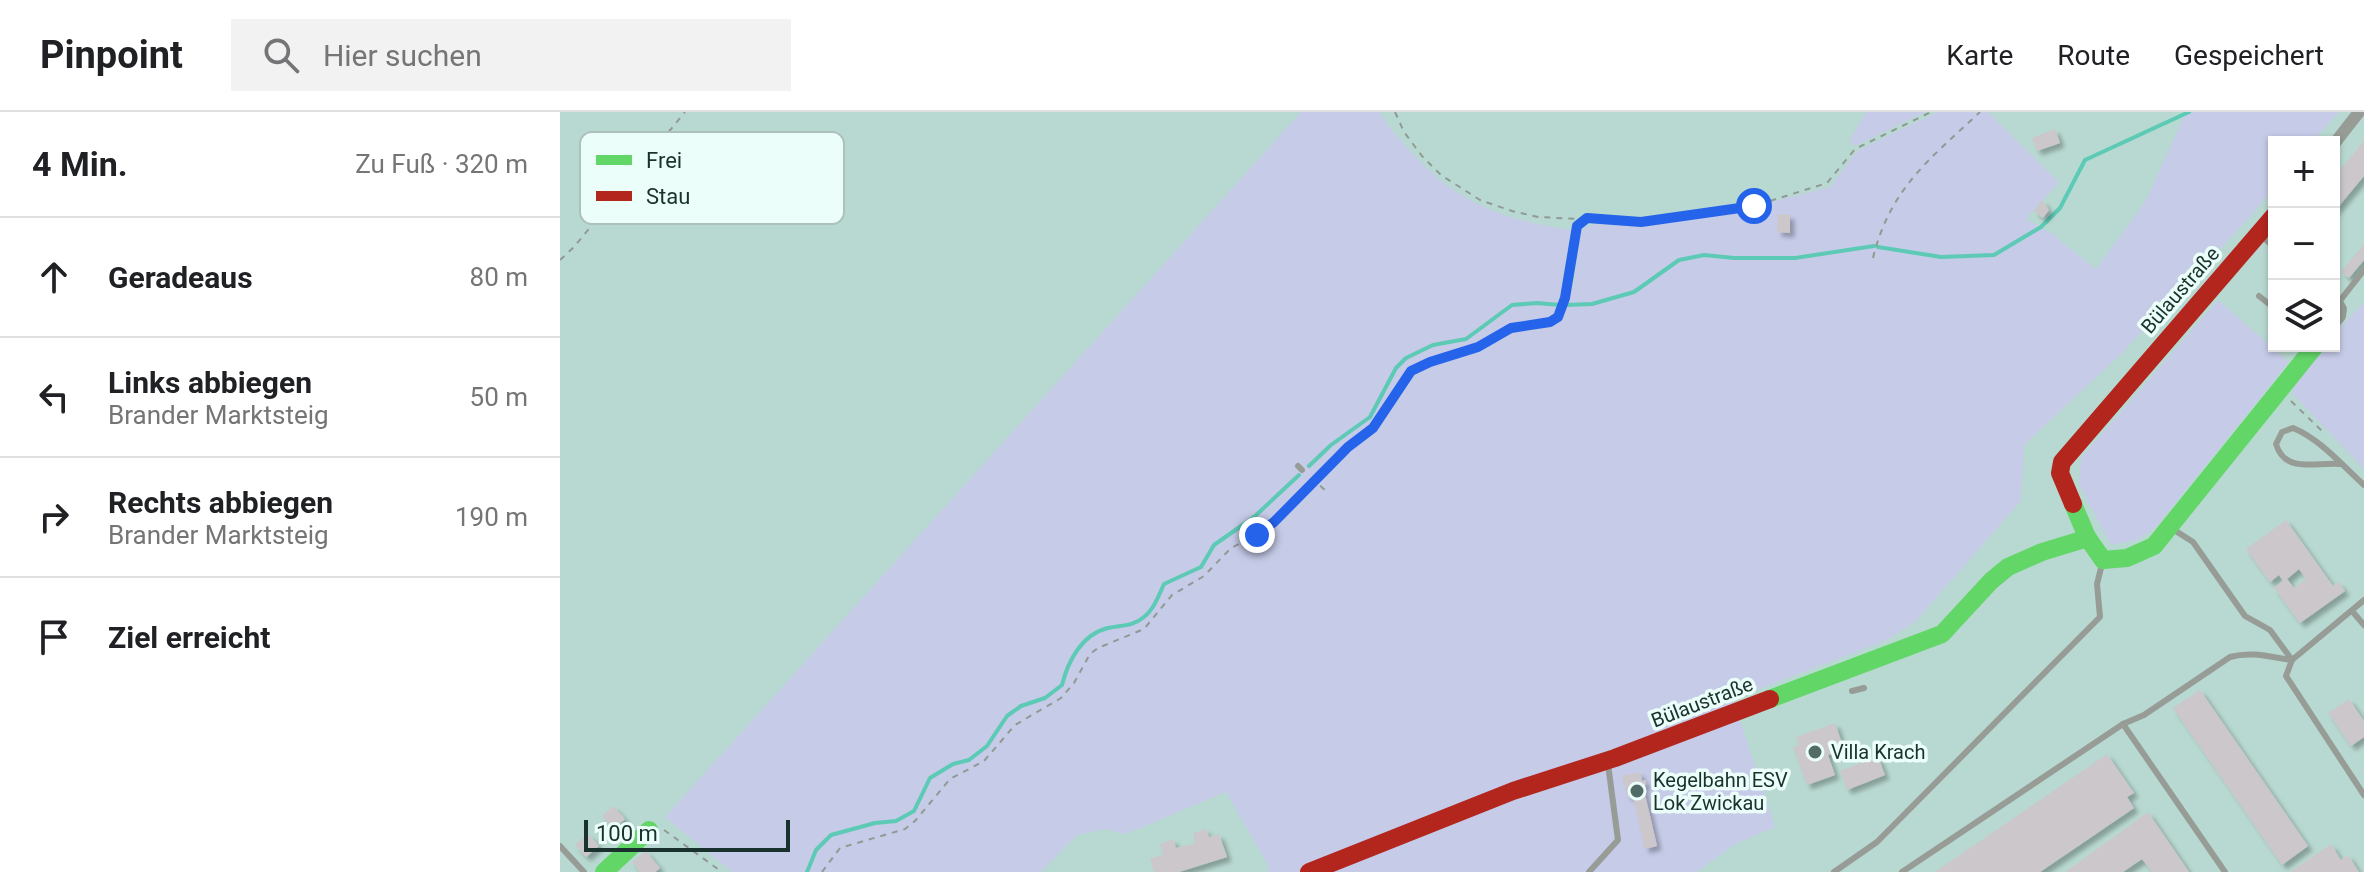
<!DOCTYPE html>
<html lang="de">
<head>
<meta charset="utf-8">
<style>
	:root { --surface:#fff; --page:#f2f2f2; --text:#202124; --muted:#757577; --line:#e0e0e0 }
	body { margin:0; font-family:Roboto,sans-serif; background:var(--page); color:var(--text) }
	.controls { position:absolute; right:24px; top:24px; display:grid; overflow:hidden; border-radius:0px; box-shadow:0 2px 6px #0004 }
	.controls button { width:72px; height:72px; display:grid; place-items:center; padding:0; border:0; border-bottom:2px solid var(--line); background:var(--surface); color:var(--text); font:40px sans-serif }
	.scale { position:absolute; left:24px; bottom:20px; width:206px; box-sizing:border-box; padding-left:8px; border:4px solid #19322d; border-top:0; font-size:22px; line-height:28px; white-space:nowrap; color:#19322d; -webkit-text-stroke:6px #ecfef9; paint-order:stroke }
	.stop { position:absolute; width:24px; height:24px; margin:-18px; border:6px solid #2563eb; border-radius:50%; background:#fff }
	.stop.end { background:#2563eb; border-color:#fff; box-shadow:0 2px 8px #0008 }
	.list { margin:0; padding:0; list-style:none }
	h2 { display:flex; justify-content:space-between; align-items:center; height:104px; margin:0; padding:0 32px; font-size:34px }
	h2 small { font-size:26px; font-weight:400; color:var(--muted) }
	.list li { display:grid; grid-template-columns:52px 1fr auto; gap:24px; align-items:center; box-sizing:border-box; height:120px; padding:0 32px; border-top:2px solid var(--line) }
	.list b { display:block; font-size:30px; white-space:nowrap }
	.list p { margin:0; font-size:26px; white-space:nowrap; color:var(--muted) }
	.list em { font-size:26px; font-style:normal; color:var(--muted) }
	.icon { flex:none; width:44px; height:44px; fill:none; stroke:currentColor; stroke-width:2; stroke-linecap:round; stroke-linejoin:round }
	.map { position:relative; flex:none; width:1804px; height:760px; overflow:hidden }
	header { display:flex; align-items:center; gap:48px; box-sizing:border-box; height:112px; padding:0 40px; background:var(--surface); border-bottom:2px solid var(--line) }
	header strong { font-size:38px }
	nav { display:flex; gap:44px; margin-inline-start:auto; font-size:28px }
	.search { width:560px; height:72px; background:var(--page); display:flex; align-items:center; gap:20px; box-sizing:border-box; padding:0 28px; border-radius:0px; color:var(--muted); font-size:30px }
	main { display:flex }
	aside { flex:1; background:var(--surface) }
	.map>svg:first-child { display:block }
	.green { fill:#c6cbe8 }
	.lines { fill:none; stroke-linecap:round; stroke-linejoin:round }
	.stream { stroke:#5dcab6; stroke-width:4 }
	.building { fill:#cbc7ca; fill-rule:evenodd; filter:url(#shadow) }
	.path { stroke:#929994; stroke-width:2; stroke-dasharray:6 6; stroke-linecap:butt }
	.lane { stroke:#979c96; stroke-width:6 }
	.street { stroke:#979c96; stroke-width:12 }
	.fast { stroke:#63d668; stroke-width:18 }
	.jam { stroke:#b3261e; stroke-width:18 }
	.route { stroke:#2563eb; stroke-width:10 }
	.poi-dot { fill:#516c66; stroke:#ecfef9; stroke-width:3 }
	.labels { text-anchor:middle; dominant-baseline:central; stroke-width:7; stroke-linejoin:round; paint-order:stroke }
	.street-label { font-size:20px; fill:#19322d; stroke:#ecfef9 }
	.poi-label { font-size:20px; fill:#19322d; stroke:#ecfef9; text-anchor:start }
	.key { fill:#ecfef9; stroke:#adc1bc; stroke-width:2 }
	.key-label { font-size:22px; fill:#19322d }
</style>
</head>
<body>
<header>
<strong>Pinpoint</strong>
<div class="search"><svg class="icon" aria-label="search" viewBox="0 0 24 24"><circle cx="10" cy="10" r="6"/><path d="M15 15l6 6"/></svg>Hier suchen</div>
<nav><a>Karte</a><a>Route</a><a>Gespeichert</a></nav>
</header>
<main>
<aside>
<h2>4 Min.<small>Zu Fuß · 320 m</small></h2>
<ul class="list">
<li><svg class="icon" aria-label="ahead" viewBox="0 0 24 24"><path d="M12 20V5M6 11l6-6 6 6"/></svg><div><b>Geradeaus</b></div><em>80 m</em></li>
<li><svg class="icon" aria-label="left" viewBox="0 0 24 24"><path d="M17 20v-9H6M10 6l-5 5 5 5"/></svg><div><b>Links abbiegen</b><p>Brander Marktsteig</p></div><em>50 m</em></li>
<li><svg class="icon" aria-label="right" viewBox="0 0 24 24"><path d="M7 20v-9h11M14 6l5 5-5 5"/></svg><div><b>Rechts abbiegen</b><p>Brander Marktsteig</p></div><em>190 m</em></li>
<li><svg class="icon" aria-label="arrive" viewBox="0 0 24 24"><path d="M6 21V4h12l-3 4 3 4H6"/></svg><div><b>Ziel erreicht</b></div></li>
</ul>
</aside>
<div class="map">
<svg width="1804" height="760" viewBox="0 0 1804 760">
	<defs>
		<filter id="shadow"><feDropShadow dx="4.5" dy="4.5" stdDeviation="2" flood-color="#0004"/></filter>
	</defs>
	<rect width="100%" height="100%" fill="#b8d9d1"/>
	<g class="green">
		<path d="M 741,0 L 820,0 C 826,13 837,23 846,34 C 894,90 939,107 1011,118 L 1001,180 L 1008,187 L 1014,172 L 1020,121 L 1026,114 L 1037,112 L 1090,114 L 1164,102 L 1270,75 L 1297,39 L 1346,15 L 1378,0 L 1428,0 L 1499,70 L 1466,107 L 1491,121 L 1536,157 L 1585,90 L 1626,0 L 1779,0 L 1752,30 L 1714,30 L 1714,76 L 1682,114 L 1562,241 L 1464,333 L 1461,389 L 1355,510 L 1325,529 L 1173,587 L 1215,715 L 1175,732 L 1137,760 L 707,760 L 709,755 L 666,680 L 566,722 L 545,717 L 517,723 L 481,760 L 172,760 L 105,705 Z"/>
		<polygon points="1306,0 1365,0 1295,34 1289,29"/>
		<polygon points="1658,188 1729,250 1594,417 1577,428 1551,433 1519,372 1521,346"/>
		<polygon points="1804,190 1804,357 1732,281 1736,268 1764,234 1774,234 1774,222"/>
	</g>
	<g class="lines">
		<g class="stream">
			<polyline points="1318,135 1381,145 1434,143 1481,115 1500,96 1525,48 1629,0"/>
			<polyline points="1005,193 1032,192 1074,180 1119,148 1144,143 1174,146 1235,146 1314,134"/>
			<polyline points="749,354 771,333 810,305 836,256 846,246 873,233 906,227 952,193 977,191 1000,193"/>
			<path d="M 247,760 L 256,738 L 271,723 L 315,711 L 336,709 L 354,699 L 370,666 L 393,652 L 409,648 L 427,634 L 447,604 L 461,594 L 485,586 L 502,573 C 508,549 522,522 548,516 C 562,513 572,515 584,505 C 594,497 599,483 604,472 L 641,455 L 654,433 L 694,405 L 739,363"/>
		</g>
	</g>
	<g class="building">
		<polygon points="1495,17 1500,31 1477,39 1472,26"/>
		<polygon points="1804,29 1804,64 1774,100 1774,65"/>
		<polygon points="1482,88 1489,98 1483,106 1474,99"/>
		<polygon points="1218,102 1230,103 1230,121 1217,120"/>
		<polygon points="1804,132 1804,148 1789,166 1781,160"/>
		<path d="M 1726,408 L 1773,474 L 1778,470 L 1785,479 L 1740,511 L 1714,476 L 1723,469 L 1719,463 L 1710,470 L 1686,437 ZM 1739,457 L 1746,467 L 1734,476 L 1727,467 Z"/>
		<polygon points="1640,578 1748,734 1722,753 1613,596"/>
		<polygon points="1789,587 1804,609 1804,625 1791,634 1768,601"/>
		<polygon points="1275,611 1284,637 1268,643 1275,663 1247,673 1233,635 1239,633 1236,625"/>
		<polygon points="1547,642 1574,681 1567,685 1574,696 1480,760 1375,760"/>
		<polygon points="1318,645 1325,663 1287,678 1280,659"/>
		<polygon points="1080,660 1082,669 1086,668 1086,673 1083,674 1097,734 1085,737 1073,684 1068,685 1062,664"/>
		<polygon points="53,694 65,707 54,717 42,704"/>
		<polygon points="1588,700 1629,760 1592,760 1582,747 1563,760 1505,760"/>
		<polygon points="646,717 649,725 659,722 667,745 619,760 594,760 590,746 603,743 600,732 613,727 616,736 636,731 633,721"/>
		<polygon points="28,722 39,734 26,745 15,733"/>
		<polygon points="1771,732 1781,748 1788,743 1799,760 1730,760"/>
		<polygon points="86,739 100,756 95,760 80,760 72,750"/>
	</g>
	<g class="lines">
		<g class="path">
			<polyline points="835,0 844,20 862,44 881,63 920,88 952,99 978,105 1081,110 1194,94 1267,71 1295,37 1371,0"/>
			<path d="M 1313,146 C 1330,76 1370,47 1420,0"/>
			<polyline points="0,148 14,135 125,0"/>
			<polyline points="1731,289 1764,321"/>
			<polyline points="751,366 765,378"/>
			<polyline points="104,718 162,760"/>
			<polyline points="262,760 280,736 345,717 355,709 390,667 424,649 455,613 501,586 514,571 530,542 538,536 584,517 612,483 644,464 671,436 697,423 714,410 788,335 813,316 851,259 870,250 918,235 951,216 990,210 998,205 1005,186 1017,114 1027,106"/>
		</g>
		<g class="lane">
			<polyline points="1699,184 1714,196"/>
			<polyline points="1779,190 1804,158"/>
			<path d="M 1780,352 C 1755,350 1725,362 1716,332 L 1722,320 L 1733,316 C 1760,327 1782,353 1804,373"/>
			<polyline points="738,354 742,358"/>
			<polyline points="1611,416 1633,430 1685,504 1710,518 1732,548 1804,488"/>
			<polyline points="1792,499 1804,513"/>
			<polyline points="1292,579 1304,576"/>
			<polyline points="1563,612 1665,760"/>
			<polyline points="0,734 24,760"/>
			<polyline points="1029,760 1058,728 1048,652"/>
			<polyline points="1274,760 1317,730 1540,505 1537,472 1542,452"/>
			<path d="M 1342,760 L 1563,612 L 1584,603 L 1670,545 C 1692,539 1710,545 1732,548 L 1726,564 L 1804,683"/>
		</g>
		<g class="street">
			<polyline points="1774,32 1799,0"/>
			<polyline points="1701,119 1714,131"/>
			<polyline points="1774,186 1781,197 1780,204 1774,211"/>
		</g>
		<g class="fast">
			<polyline points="1513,392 1527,425 1543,448 1567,446 1594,434 1755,234"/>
			<polyline points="1210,587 1382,522 1431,469 1448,455 1482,440 1528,426"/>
			<polyline points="44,760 89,718"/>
		</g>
		<g class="jam">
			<polyline points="1513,392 1500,361 1502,350 1714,104"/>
			<polyline points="749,760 953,679 1055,646 1210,587"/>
		</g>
	</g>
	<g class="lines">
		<polyline class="route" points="697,423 714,410 788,335 813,316 851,259 870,250 918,235 951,216 990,210 998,205 1005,186 1017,114 1027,106 1081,110 1194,94"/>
	</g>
	<g class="poi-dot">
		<circle cx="1255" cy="640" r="8"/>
		<circle cx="1077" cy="679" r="8"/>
	</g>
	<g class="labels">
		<g class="street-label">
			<text transform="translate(1620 178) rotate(-49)">Bülaustraße</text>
			<text transform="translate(1142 590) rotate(-21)">Bülaustraße</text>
		</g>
		<g class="poi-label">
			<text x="1271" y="640">Villa Krach</text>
			<text x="1093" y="668">Kegelbahn ESV<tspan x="1093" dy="23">Lok Zwickau</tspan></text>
		</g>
	</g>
	<rect x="20" y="20" width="264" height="92" rx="12" class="key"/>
	<rect x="36" y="43" width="36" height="10" fill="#63d668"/>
	<rect x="36" y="79" width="36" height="10" fill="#b3261e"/>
	<g class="key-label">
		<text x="86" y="56">Frei</text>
		<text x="86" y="92">Stau</text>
	</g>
</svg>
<div class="controls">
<button>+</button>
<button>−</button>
<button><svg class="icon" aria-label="layers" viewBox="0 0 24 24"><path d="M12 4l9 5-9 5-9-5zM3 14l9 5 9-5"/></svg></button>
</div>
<div class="scale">100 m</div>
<div class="stop" style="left:1194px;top:94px"></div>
<div class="stop end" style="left:697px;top:423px"></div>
</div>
</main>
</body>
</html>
